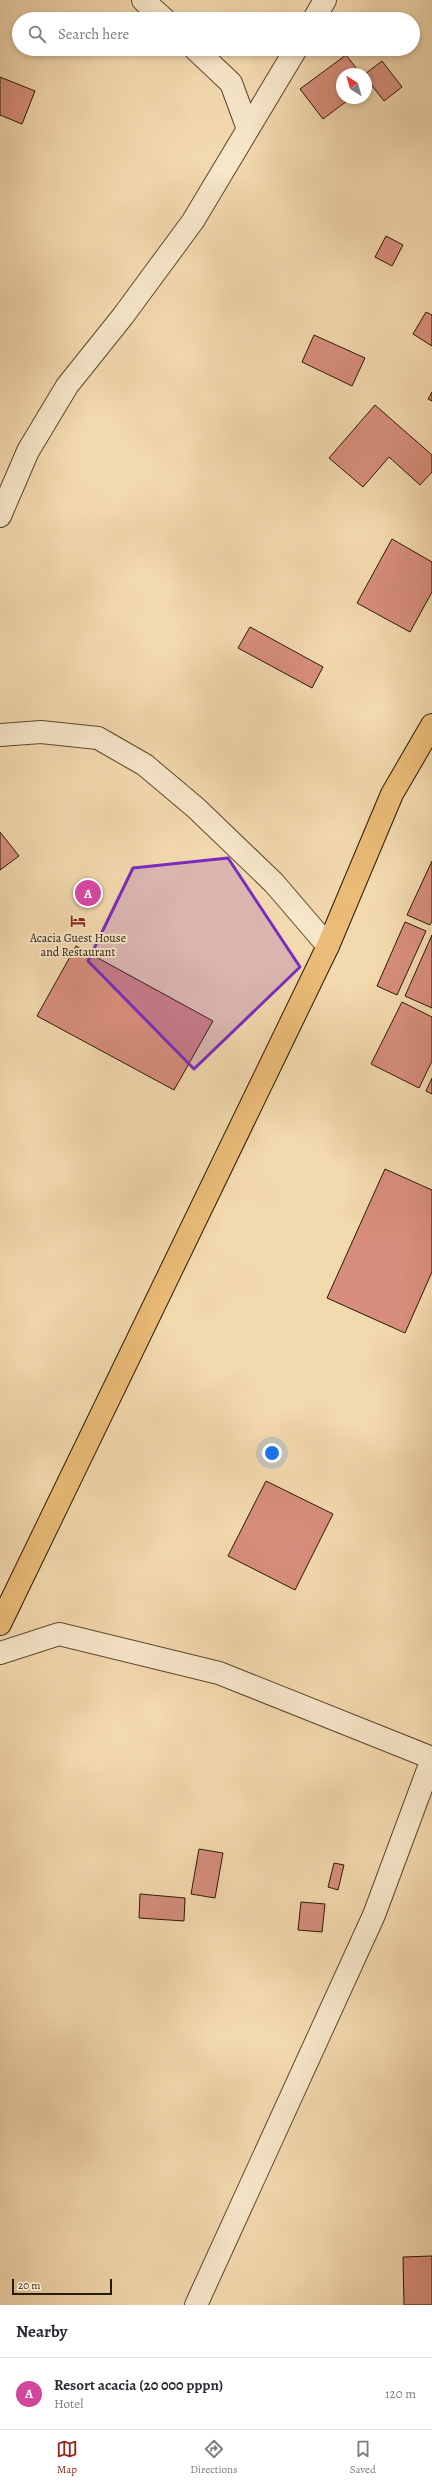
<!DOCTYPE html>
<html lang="en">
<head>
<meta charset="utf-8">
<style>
	:root { --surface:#fff; --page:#f2f2f3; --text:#2b2b33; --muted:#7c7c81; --line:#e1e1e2; --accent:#8f2418 }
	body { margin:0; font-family:Alegreya,serif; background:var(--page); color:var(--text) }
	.compass { position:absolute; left:336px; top:68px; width:36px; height:36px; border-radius:50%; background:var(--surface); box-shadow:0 2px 6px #0003; rotate:323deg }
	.scale { position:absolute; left:12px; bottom:10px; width:100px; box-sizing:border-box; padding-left:4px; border:2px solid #2a1802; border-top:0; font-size:11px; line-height:14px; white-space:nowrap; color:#2a1802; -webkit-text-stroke:3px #f7e6ca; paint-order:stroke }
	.you { position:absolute; left:272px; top:1453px; width:14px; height:14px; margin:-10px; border:3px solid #fff; border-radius:50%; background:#1a73e8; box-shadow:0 0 0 6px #1a73e833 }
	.badge { display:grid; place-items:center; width:26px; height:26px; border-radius:50%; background:var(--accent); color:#fff; font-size:13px; font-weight:700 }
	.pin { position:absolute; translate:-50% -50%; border:2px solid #fff; box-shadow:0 1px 4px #0006 }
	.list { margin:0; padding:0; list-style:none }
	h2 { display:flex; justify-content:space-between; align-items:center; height:52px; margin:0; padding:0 16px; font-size:17px }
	h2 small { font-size:13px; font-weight:400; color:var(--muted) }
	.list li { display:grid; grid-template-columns:26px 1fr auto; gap:12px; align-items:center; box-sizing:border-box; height:72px; padding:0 16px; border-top:1px solid var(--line) }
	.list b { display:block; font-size:15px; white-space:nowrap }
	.list p { margin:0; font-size:13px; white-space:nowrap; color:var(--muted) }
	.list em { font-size:13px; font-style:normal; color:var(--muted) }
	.icon { flex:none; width:22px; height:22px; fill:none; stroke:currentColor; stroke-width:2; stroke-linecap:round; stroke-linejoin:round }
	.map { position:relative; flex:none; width:432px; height:2305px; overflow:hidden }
	.search { position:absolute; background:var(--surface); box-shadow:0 2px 6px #0003; left:12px; right:12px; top:12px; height:44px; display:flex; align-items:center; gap:10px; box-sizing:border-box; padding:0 14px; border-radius:22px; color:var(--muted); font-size:15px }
	.sheet { height:124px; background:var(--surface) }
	nav { display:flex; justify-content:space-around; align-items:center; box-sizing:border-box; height:56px; border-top:1px solid var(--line); background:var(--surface); font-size:11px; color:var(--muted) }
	nav a { display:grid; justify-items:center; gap:2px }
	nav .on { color:var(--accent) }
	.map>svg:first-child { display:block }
	.building { fill:#d78e7c; stroke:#2a1802 }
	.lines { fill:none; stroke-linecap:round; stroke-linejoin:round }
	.street-casing { stroke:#5c482d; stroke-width:24 }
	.primary-casing { stroke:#2a1802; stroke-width:24 }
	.street { stroke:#f7e6ca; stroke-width:22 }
	.primary { stroke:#eabc77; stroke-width:22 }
	.marked { fill:#7b2cbf; fill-opacity:0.2; stroke:#7b2cbf; stroke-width:3; stroke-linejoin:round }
	.labels { text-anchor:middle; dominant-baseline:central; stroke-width:4; stroke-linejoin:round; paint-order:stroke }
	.poi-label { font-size:12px; fill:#2a1802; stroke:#f7e6ca }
</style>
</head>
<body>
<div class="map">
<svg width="432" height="2305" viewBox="0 0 432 2305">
	<rect width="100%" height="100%" fill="#f3d9ae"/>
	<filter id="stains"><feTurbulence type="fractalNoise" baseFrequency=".005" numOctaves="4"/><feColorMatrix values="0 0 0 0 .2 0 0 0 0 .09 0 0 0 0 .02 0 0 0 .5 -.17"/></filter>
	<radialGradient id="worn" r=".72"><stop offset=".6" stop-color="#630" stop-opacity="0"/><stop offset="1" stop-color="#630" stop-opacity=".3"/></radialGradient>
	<g class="building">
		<polygon points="346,55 361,74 342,74 342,98 351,98 323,119 300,89"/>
		<polygon points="382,61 402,87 384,101 366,78 365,74"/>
		<polygon points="0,77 35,91 22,124 0,115"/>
		<polygon points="386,236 403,245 392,266 375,257"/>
		<polygon points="426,312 432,315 432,346 413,334"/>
		<polygon points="314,335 365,358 352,386 302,362"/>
		<polygon points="432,392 432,401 428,399"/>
		<polygon points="375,405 432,455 432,472 420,485 389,457 363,487 329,458"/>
		<polygon points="392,539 432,562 432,592 410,632 357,603"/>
		<polygon points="250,627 323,667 312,688 238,648"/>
		<polygon points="0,832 19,856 0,870"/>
		<polygon points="432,861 432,921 430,925 407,915"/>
		<polygon points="405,922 426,931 397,995 377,986"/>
		<polygon points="432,935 432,1008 405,996"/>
		<polygon points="76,946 213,1021 174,1090 37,1016"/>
		<polygon points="402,1002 432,1017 432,1061 419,1088 371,1064"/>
		<polygon points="432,1078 432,1094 426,1091"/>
		<polygon points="385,1169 432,1190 432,1272 405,1333 327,1298"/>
		<polygon points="266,1481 333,1514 295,1590 228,1556"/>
		<polygon points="199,1849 223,1853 215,1898 191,1894"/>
		<polygon points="334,1863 344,1865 338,1890 328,1887"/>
		<polygon points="140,1894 185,1898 184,1921 139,1918"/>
		<polygon points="301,1902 325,1904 322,1932 298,1930"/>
		<polygon points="432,2256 432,2305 404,2305 403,2257"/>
	</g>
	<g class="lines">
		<g class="street-casing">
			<g id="street">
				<polyline points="143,0 164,19"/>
				<polyline points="314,19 325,0"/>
				<polyline points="195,49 231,83 248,129"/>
				<polyline points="0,516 28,451 67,386 123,316 193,221 296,49"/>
				<polyline points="0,735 41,732 98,738 145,765 196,808 274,883 328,946"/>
				<polyline points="0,1653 59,1634 219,1673 432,1758"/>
				<polyline points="196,2305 374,1915 432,1759"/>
			</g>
		</g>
		<g class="primary-casing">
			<polyline id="primary" points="0,1624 328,946 392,794 432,725"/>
		</g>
		<use href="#street" class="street"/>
		<use href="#primary" class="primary"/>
	</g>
	<path class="marked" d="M 228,858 L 300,967 L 194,1069 L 88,961 L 133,868 Z"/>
	<defs>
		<g id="hotel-bare" transform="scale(1.2)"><path d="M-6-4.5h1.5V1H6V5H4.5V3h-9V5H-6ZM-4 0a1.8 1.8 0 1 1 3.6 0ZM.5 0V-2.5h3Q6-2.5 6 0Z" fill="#8f2418" stroke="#f7e6ca" stroke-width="2.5" paint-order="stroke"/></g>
	</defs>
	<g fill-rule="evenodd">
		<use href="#hotel-bare" x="78" y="921"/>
	</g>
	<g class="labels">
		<g class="poi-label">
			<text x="78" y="938">Acacia Guest House<tspan x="78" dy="14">and Restaurant</tspan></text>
		</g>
	</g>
	<rect width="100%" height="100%" filter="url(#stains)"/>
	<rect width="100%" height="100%" fill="url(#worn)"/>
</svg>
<svg class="compass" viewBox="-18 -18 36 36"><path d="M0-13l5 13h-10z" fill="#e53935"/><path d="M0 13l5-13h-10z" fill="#7c7c81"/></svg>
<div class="scale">20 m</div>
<div class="you"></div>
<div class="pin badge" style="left:88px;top:893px;background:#d1479c">A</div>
<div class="search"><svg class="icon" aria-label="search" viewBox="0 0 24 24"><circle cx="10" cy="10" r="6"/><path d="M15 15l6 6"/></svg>Search here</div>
</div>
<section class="sheet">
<h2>Nearby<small></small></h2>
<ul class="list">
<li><span class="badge" style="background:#d1479c">A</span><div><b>Resort acacia (20 000 pppn)</b><p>Hotel</p></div><em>120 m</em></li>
</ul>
</section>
<nav>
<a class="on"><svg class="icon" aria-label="map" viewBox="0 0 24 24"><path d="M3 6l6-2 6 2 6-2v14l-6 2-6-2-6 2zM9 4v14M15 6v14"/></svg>Map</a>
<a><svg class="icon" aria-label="directions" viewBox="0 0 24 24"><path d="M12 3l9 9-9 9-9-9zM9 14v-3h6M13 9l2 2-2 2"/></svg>Directions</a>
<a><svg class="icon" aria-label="saved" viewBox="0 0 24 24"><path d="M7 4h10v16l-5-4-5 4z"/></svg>Saved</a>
</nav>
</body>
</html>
